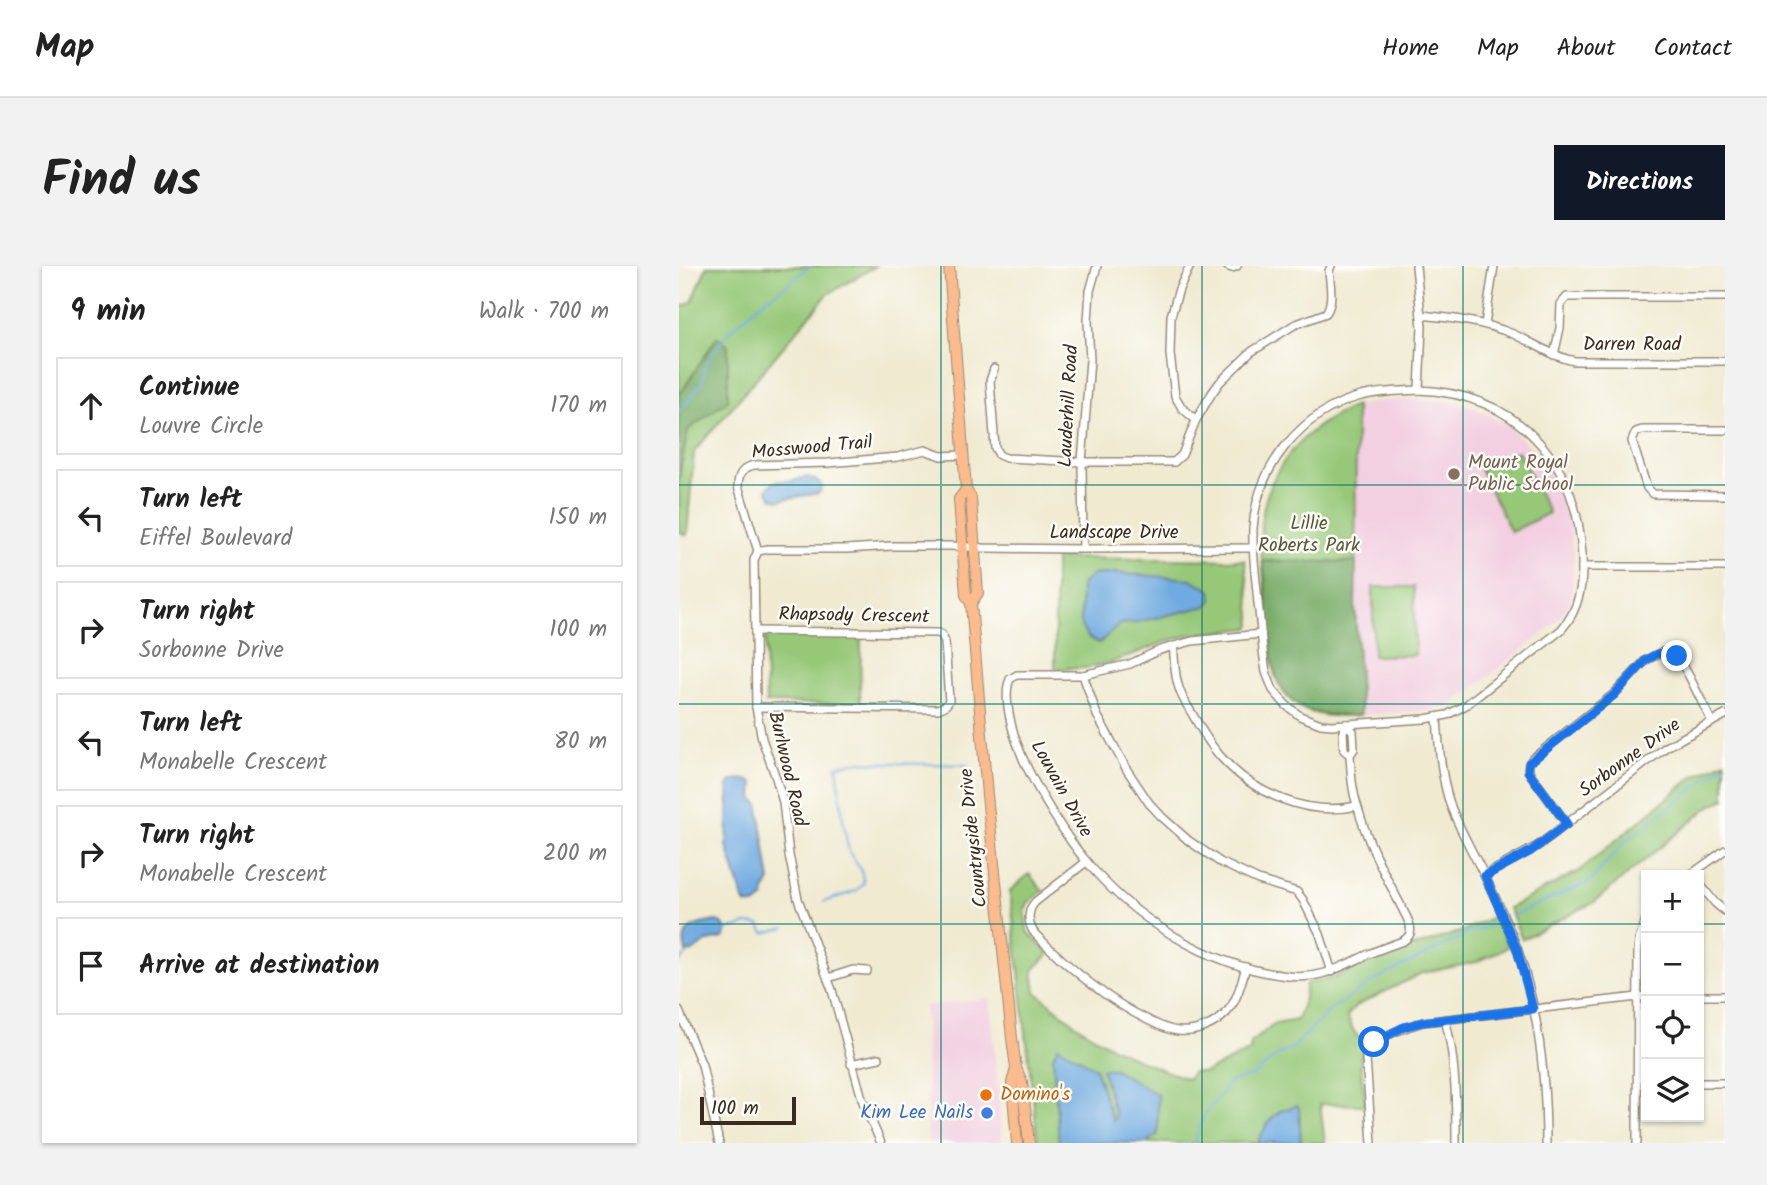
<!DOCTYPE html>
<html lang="en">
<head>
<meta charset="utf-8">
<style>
	:root { --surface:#fff; --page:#f2f2f2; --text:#222; --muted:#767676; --line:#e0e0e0; --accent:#111827 }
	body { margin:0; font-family:Kalam,sans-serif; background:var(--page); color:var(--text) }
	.controls { position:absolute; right:21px; bottom:21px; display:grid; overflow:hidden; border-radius:0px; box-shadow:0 2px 5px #0004 }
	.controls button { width:63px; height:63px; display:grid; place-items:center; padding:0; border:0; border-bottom:2px solid var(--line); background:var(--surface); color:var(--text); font:35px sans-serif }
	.scale { position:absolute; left:21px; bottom:18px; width:96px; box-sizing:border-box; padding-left:7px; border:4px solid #3b2a1e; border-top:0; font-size:19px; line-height:24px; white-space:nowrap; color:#3b2a1e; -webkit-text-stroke:5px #fdfcf7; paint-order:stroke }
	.stop { position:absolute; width:21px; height:21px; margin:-16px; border:5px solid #1a73e8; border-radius:50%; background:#fff }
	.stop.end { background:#1a73e8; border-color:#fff; box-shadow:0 2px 7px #0008 }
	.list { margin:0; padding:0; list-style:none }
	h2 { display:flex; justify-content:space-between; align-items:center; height:91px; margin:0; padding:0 28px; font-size:30px }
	h2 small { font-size:23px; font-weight:400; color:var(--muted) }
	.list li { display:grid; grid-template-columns:46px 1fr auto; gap:21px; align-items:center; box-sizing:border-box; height:98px; margin:0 14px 14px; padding:0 14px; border:2px solid var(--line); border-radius:0px }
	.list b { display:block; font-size:26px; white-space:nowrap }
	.list p { margin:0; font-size:23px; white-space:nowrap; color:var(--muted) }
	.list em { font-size:23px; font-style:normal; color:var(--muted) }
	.icon { flex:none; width:38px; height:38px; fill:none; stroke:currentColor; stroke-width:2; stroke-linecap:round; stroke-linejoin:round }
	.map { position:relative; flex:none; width:1046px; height:877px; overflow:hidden; border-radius:0px }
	header { display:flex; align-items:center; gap:42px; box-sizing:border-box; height:98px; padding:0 35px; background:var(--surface); border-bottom:2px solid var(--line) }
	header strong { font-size:33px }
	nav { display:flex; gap:38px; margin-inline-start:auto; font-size:24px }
	.intro { display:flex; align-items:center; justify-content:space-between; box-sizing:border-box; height:168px; padding:0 42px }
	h1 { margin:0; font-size:49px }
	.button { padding:18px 32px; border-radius:0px; background:var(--accent); color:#fff; font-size:24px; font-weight:700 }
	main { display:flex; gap:42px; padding:0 42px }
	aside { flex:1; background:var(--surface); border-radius:0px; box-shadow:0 2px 5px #0004 }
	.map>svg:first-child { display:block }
	.built { fill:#f2cfe1 }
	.green { fill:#96c878; stroke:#68794b; stroke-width:2 }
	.forest { fill:#78ac68; stroke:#5a6b43; stroke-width:2 }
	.water { fill:#6faae0; stroke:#556a7f; stroke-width:2 }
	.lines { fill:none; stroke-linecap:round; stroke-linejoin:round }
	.stream { stroke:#6faae0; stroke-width:2 }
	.minor-casing { stroke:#968a78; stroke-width:10 }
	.major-casing { stroke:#968a78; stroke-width:12 }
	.minor { stroke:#fff; stroke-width:7 }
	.major { stroke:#fbbb8d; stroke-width:10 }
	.route { stroke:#1a73e8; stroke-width:9 }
	.grid { fill:none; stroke:#0f766e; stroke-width:2; stroke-opacity:0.55 }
	.education-dot { fill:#8d6e63; stroke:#fdfcf7; stroke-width:2.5 }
	.food-dot { fill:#e8710a; stroke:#fdfcf7; stroke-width:2.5 }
	.shop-dot { fill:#3f7fe0; stroke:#fdfcf7; stroke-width:2.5 }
	.labels { text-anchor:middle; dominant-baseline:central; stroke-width:5; stroke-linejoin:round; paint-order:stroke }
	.street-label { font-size:19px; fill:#3b2a1e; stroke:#fdfcf7 }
	.education-label { font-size:19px; fill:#785e54; stroke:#fdfcf7; text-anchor:start }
	.park-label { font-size:19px; fill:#565939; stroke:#fdfcf7 }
	.food-label { font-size:19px; fill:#c56008; stroke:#fdfcf7; text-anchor:start }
	.shop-label { font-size:19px; fill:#366cbe; stroke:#fdfcf7; text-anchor:end }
</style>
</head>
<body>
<header>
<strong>Map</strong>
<nav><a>Home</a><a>Map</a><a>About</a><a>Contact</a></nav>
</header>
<div class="intro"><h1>Find us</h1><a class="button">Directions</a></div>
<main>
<aside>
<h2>9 min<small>Walk · 700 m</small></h2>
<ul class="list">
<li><svg class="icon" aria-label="ahead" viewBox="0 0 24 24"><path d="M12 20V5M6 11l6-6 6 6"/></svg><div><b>Continue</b><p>Louvre Circle</p></div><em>170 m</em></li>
<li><svg class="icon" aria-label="left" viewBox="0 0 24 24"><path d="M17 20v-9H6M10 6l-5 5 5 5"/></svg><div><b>Turn left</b><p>Eiffel Boulevard</p></div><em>150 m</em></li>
<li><svg class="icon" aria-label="right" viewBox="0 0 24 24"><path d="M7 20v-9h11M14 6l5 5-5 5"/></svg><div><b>Turn right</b><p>Sorbonne Drive</p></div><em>100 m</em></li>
<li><svg class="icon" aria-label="left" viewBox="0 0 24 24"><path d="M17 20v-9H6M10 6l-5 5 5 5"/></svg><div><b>Turn left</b><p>Monabelle Crescent</p></div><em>80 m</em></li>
<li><svg class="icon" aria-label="right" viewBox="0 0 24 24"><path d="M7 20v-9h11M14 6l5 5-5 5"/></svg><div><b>Turn right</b><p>Monabelle Crescent</p></div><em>200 m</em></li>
<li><svg class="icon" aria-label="arrive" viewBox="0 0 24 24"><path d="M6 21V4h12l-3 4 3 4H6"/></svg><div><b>Arrive at destination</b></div></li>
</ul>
</aside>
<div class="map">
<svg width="1046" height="877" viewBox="0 0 1046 877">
	<rect width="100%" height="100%" fill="#fdfcf7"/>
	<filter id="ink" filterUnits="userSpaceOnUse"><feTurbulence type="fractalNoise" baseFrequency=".0143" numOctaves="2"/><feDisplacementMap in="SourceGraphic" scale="14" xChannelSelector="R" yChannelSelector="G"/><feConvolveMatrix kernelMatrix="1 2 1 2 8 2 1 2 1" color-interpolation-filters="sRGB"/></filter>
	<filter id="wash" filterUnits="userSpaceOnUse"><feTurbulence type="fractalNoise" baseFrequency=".00686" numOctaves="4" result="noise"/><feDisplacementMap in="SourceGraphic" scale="28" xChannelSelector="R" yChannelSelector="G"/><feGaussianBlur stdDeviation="1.57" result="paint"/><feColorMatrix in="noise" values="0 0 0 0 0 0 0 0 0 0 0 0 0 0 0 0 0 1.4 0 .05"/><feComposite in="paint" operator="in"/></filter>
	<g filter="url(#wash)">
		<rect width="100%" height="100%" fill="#f0ead1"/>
		<g class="built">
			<polygon points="729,133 763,134 796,142 826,158 854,183 875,213 889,248 895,290 894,322 890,338 877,357 774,438 763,442 749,445 682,449 676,342 677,140 702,135"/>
			<polygon points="311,732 323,877 249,877 246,740"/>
		</g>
		<g class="green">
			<polygon points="28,0 197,0 149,28 15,186 8,269 0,266 0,42 13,36"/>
			<path d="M 677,140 L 676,342 L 682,449 C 641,452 614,451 596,409 C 591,384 590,359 587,334 C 585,311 581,288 582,264 C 584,206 625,160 677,140 Z"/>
			<polygon points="839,185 870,247 832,266 801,203"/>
			<polygon points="376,292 566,294 573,359 570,362 510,369 486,376 431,397 406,402 376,403"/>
			<polygon points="694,321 735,321 736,389 694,390"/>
			<polygon points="86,369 182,370 181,438 87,437"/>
			<polygon points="1046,495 1046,533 1031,540 914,637 843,673 830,642 900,605 1015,510"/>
			<path d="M 350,608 L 364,625 L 349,637 L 346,644 L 348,665 L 370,688 L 354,704 L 357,726 C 371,737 385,750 400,761 C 433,784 471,800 509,813 L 513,806 L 527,806 L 571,785 L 572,776 L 596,758 L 618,754 L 624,737 L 627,717 L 655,712 L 697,692 L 719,684 L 734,681 L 784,665 L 816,650 L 829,681 L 798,696 L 743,707 L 677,740 L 668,750 L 674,764 L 685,779 C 678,797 685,820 687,839 L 641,838 L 646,877 L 359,877 L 331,625 Z"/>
		</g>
		<g class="forest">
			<polygon points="38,71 49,79 49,134 9,164 0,212 0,130"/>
			<path d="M 584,295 L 677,296 L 676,342 L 682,449 C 639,452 602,447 593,396 Z"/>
		</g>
		<g class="water">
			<path d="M 127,211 C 134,213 141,214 143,221 L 140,227 L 99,234 L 92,231 L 88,224 C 94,213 97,215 108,215 C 115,215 121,213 127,211 Z"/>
			<polygon points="436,307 512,313 532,324 533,334 528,340 455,357 441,358 420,377 410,372 402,361 402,319 414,309"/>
			<polygon points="59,513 67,514 75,517 74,530 76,536 79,537 80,542 91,615 85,625 85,632 76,639 67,638 64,632 48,580 50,529 49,519 52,515"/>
			<path d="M 37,655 C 44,656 47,662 47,668 L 44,672 L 29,675 L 13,686 L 7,686 C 0,660 18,658 37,655 Z"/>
			<polygon points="379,780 416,802 434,855 437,852 423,803 435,803 479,829 479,868 467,877 380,877 374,791"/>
			<path d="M 617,839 L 620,842 L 622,877 L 579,877 C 584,864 592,848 606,843 C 610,842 614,842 617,839 Z"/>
		</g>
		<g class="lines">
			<g class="stream">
				<polyline points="0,145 23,117 26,99 51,64 88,32 107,20 131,0"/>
				<polyline points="145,636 177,625 185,617 182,604 170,586 164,555 158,500 174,496 289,499"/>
				<polyline points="835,649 912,615 944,577 1041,502 1046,500"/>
				<polyline points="45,665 68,658 81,659 85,667 106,662"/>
				<polyline points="0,696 9,687"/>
				<polyline points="515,877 524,851 551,816 575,809 596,791 615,781 651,744 696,714 786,669 814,658"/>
			</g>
		</g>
	</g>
	<g filter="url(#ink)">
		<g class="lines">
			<g class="minor-casing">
				<g id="minor">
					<polyline points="511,0 500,23 492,50 491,88 496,130 503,142 517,154"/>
					<polyline points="548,0 553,2 558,0"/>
					<polyline points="737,0 743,61 740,124"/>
					<path d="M 742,49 C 774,52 805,56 834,68 C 855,77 872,90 895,95 L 1046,95"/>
					<polyline points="806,58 815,0"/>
					<polyline points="875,89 881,62 882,38 888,31 1046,31"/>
					<path d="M 315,103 L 311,115 L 316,182 L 320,189 L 327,192 L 403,196 L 495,196 L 503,189 L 517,154 L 533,127 L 541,116 L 572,86 L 615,59 L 647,47 C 655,36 651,18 650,5 L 652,0"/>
					<path d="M 740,124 C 837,128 898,193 903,289 C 904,318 901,343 882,364 L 787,439 L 768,449 L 746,453 L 652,459 L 642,458 L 621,450 L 607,439 L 594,424 L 587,406 C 583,383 582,360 579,337 C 577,312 573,287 574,262 C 578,201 622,146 682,130 C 701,125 720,125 740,124 Z"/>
					<polyline points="1046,164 963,164 957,166 953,175 968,222 974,228 1046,229"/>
					<polyline points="404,283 403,196 411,94 409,55 411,25 418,0"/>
					<polyline points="79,285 75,294 77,441 83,473 97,512 104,536 110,589 119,633 153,724 184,836 202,877"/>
					<polyline points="79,285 89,283 168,283 212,280 272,280 305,282 404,283 574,282"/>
					<path d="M 79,285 L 59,220 C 59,209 63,202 75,199 L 149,197 L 219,191 L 246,184 L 262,190 L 284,189"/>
					<polyline points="903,301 1046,301"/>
					<polyline points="76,365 259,367 263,369 266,376 270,435 266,440 259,443 77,441"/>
					<path d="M 582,368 L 513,375 L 481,384 L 451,398 L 404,409 L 338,409 L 331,413 C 323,431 334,468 341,485 C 347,502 356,517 365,533 C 377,553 388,572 403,590 C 452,652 530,701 609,710 C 642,714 661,701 690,688 C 701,683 713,679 724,675 C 732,670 733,665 730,656 C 712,619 690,583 679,542 C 673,525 672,507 671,489 L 675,483 L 674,465 L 667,458 L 664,466 L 665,484 L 671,489"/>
					<path d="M 494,380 C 496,394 495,409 500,422 C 503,433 510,442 515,451 C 523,465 531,479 542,491 C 575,528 629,551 678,540"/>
					<polyline points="404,409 418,449 448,504 470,537 483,551 510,575 541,596 579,614 618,626 624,634 641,668 653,706"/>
					<path d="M 758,451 C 760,481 762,512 772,541 C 780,561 790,580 800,599 C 814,626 827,653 838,682 C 860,744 867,811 867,877"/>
					<path d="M 888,558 L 852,509 C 848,503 849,498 853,493 L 935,428 L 967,394 L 984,386 L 994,387 L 998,390 L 1009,408 L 1033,456"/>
					<path d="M 407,596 L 356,636 C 347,646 349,660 357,669 C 390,702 426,733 469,754 C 479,759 488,764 499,765 C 517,767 536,759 548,746 C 559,733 562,717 567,701"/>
					<polyline points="806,609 860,579 987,481 1046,449"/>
					<polyline points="1011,609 1046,584"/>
					<polyline points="1020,617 1036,637 1046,645"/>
					<polyline points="149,712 174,704 188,705"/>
					<polyline points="1020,730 1046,730"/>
					<polyline points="0,745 23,799 40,877"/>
					<path d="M 766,753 C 777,794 777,835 777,877"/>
					<polyline points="172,798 200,792"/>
					<polyline points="1020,817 1046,817"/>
					<path d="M 693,877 L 687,793 C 688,790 688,784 689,782 C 694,773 733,759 744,756 L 967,730"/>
					<polyline points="958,877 959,686 960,674 967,654"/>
				</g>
			</g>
			<g class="major-casing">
				<g id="major">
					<polyline points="270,0 287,224 292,232 299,327 292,337"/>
					<polyline points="287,224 280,233 287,329 292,337 308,529 333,772 337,802 343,816 350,877"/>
					<polyline points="337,803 333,817 338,877"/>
				</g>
			</g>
			<use href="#minor" class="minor"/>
			<use href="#major" class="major"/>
		</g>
	</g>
	<g class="lines" filter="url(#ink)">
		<polyline class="route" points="695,776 725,761 744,756 854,743 838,683 806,610 852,585 888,558 852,509 849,505 850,497 935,429 967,394 978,388 989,386 998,390"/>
	</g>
	<path class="grid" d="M 262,0 L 262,877M 523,0 L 523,877M 784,0 L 784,877M 0,219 L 1046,219M 0,438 L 1046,438M 0,658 L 967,658M 1020,658 L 1046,658"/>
	<circle class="education-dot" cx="775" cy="208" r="7"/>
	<circle class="food-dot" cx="307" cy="829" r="7"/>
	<circle class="shop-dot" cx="308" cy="847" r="7"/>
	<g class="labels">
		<g class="street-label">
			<text x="953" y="79">Darren Road</text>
			<text transform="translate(390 140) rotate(-87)">Lauderhill Road</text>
			<text transform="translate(133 182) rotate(-5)">Mosswood Trail</text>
			<text x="435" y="267">Landscape Drive</text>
			<text transform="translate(175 350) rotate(1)">Rhapsody Crescent</text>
			<text transform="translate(951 492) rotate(-36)">Sorbonne Drive</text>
			<text transform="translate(108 503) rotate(77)">Burlwood Road</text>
			<text transform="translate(382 523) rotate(61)">Louvain Drive</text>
			<text transform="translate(295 572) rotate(-96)">Countryside Drive</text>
		</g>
		<g class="education-label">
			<text x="789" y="197">Mount Royal<tspan x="789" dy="22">Public School</tspan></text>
		</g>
		<g class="park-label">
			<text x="630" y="258">Lillie<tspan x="630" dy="22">Roberts Park</tspan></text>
		</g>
		<g class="food-label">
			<text x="321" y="829">Domino's</text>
		</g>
		<g class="shop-label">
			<text x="294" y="847">Kim Lee Nails</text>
		</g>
	</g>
</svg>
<div class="controls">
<button>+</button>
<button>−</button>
<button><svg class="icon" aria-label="locate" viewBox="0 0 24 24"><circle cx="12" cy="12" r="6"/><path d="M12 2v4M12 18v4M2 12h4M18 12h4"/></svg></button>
<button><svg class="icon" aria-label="layers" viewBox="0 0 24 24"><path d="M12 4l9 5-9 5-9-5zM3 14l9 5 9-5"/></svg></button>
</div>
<div class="scale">100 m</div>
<div class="stop" style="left:695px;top:776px"></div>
<div class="stop end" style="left:998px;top:390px"></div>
</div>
</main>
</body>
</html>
